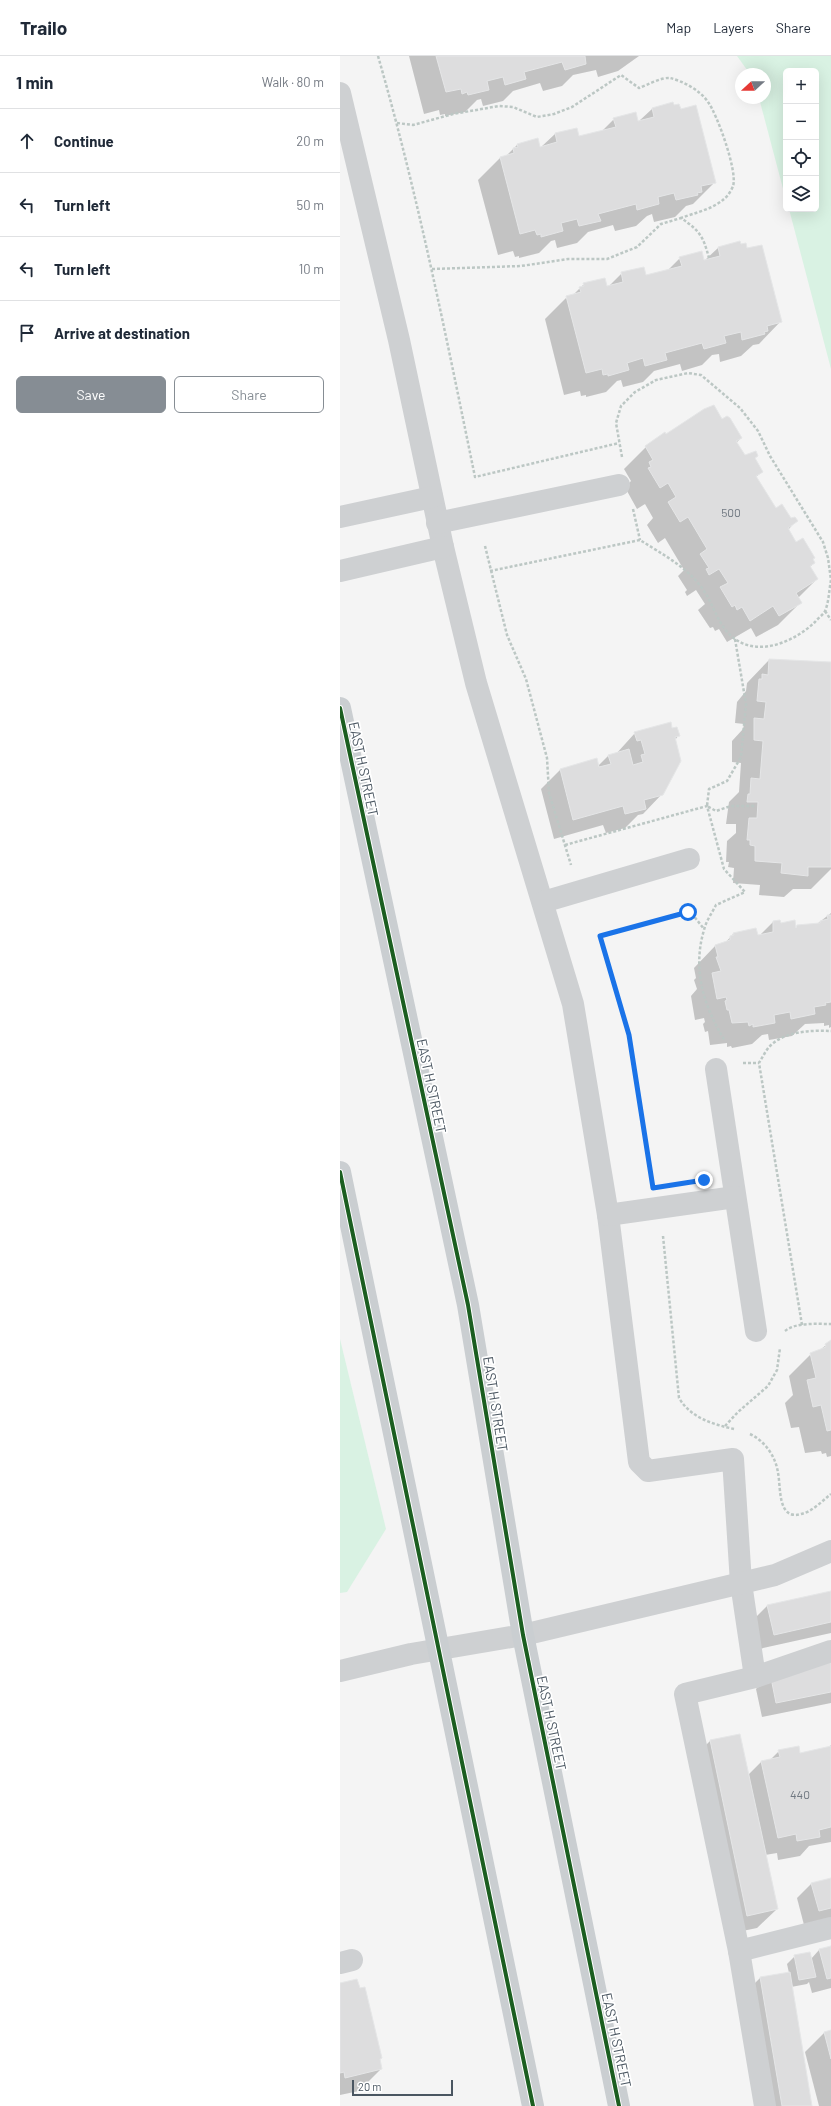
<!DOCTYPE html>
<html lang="en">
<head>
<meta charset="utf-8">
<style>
	:root { --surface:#fff; --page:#f6f6f7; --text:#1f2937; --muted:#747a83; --line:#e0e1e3; --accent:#868d94 }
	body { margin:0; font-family:Barlow,sans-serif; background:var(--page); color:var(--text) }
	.controls { position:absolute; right:12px; top:12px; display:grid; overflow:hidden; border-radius:6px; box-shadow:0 4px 16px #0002 }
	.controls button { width:36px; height:36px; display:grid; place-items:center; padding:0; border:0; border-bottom:1px solid var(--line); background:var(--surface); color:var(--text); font:20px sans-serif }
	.compass { position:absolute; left:395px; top:12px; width:36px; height:36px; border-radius:50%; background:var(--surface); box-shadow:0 4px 16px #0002; rotate:249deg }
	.scale { position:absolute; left:12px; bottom:10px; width:101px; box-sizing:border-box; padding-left:4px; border:2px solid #4a5661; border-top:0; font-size:11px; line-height:14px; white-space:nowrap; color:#4a5661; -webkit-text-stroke:3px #fff; paint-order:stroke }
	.stop { position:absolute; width:12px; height:12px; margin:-9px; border:3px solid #1a73e8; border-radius:50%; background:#fff }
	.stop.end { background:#1a73e8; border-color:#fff; box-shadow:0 1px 4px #0008 }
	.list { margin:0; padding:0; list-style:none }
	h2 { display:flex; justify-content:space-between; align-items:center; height:52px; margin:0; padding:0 16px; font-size:17px }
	h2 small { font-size:13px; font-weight:400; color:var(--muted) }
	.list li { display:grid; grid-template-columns:26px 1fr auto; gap:12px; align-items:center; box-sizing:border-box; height:64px; padding:0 16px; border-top:1px solid var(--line) }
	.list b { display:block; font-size:15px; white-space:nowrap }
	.list em { font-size:13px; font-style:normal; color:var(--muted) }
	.actions { display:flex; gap:8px; padding:12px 16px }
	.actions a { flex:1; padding:9px 0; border:1px solid var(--accent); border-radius:6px; text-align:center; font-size:14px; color:var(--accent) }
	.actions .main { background:var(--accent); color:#fff }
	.icon { flex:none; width:22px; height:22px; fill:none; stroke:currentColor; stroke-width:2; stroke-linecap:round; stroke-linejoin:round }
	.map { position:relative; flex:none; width:491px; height:2050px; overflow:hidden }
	header { display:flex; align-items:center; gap:24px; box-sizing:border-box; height:56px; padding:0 20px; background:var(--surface); border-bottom:1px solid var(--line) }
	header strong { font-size:19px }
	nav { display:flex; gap:22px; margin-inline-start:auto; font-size:14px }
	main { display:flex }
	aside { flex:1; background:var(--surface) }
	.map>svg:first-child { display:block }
	.green { fill:#d9f2e3 }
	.shadow { fill:#0003 }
	.building { fill:#ddddde; stroke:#e5e6e7 }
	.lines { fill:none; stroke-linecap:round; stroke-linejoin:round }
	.path { stroke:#bcc7c4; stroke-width:2.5; stroke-dasharray:3 2; stroke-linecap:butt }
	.minor { stroke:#ced0d2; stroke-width:22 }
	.major { stroke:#caced1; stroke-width:22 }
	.cycleway-casing { stroke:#fff; stroke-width:6 }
	.cycleway { stroke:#1b5e20; stroke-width:4 }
	.route { stroke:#1a73e8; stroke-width:5 }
	.labels { text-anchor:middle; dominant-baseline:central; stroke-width:3.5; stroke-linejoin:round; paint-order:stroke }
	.number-label { font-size:12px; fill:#707881 }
	.street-label { font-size:14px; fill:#4a5661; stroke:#fff }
</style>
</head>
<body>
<header>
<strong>Trailo</strong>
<nav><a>Map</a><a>Layers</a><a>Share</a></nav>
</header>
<main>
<aside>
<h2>1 min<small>Walk · 80 m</small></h2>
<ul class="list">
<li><svg class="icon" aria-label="ahead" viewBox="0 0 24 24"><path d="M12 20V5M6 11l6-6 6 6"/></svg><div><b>Continue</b></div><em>20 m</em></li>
<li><svg class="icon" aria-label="left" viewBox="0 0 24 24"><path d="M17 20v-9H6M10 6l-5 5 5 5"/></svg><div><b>Turn left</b></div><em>50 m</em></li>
<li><svg class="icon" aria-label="left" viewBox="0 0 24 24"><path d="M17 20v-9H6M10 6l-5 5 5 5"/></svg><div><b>Turn left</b></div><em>10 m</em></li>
<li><svg class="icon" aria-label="arrive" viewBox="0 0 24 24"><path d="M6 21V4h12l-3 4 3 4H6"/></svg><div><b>Arrive at destination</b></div></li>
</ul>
<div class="actions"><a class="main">Save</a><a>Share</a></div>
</aside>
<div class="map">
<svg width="491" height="2050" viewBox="0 0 491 2050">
	<rect width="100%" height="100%" fill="#f4f4f4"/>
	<g class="green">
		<polygon points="397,0 491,0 491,313 449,153 476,153 476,15 446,15 446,144 419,42 425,42 425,18 410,18"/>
		<polygon points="0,1283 46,1473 7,1536 0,1537"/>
	</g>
	<g class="shadow">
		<polygon points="69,0 299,0 278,15 258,21 256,14 233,19 222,30 203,35 200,27 173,35 163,45 143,50 141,43 137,44 125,56 105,60 105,58 100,59 99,54 84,58"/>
		<polygon points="333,47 375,126 353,148 346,150 335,161 314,166 312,158 307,160 296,170 275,175 273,169 248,176 237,187 217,192 215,184 211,185 199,197 179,202 179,200 175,201 173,195 158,199 138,124 160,102 165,101 177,89 198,83 200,92 215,78 236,73 238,81 261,76 274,63 299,65 312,53"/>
		<polygon points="399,187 441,265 419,288 413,289 401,300 380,306 379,298 372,299 362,309 342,315 340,308 314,315 303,326 283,331 281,324 277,325 266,336 246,341 246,339 241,340 240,335 224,339 205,263 227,241 232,240 244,228 268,231 282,217 305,220 327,215 340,202 364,205 378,192"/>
		<polygon points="382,364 401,382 396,387 404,401 414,403 422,416 416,421 435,453 456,465 448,474 456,487 472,503 474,507 470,511 477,523 458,542 461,546 438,569 416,581 411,572 387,586 379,573 375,575 373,571 370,572 358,554 365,548 356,534 347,540 345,536 347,534 338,520 344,514 325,482 318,487 307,469 313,462 305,448 297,453 287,435 287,429 291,425 284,413 306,391 325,380"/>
		<polygon points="429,604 491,607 491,813 471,833 453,833 444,841 419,839 420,829 393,827 394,812 388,811 389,806 386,806 387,785 396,777 396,768 386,768 389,746 399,736 401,707 392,706 392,685 403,673 404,668 395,667 397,646 406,635 407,627"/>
		<polygon points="332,673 339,679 335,684 322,738 303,758 298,759 285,772 266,777 263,769 214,783 201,733 220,714 256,704 258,710 268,700 276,698 295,677"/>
		<polygon points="491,857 491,971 489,972 489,969 484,970 484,967 465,968 452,980 429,984 428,978 422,979 412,988 392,992 391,990 387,991 387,987 370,989 368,975 365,976 363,968 365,966 364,962 355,964 351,940 357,933 354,924 356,922 354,912 376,889 385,887 394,877 420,879 433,866 455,873 458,870 477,868"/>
		<polygon points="491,1285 491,1400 487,1401 486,1397 482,1398 481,1395 465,1397 459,1371 451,1372 445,1347 453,1339 449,1320 471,1298 480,1294"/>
		<polygon points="491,1536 491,1577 419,1593 413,1564 427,1550"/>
		<polygon points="491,1606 491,1647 422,1661 416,1633 430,1618"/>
		<polygon points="370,1685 408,1719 422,1705 430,1704 439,1695 460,1698 488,1692 491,1689 491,1786 469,1790 460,1800 438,1804 437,1797 425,1799 437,1853 417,1872 388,1878 351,1704"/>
		<polygon points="491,1823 491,1862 464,1869 457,1842 472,1827"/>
		<polygon points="491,1891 491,1932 472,1937 469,1926 467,1928 451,1931 471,2050 425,2050 406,1936 420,1922 449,1917 447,1908 455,1900 471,1903 479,1894"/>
		<polygon points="0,1928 41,2002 39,2004 41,2013 19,2035 0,2039"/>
		<polygon points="491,1975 491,2050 479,2050 465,1996 485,1976"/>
	</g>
	<g class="building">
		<polygon points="96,0 245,0 246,8 225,14 222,6 184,16 186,23 165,29 163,21 147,25 149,34 128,39 127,36 122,38 121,33 106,36"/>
		<polygon points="333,46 334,49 339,48 341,53 356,49 376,127 361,130 362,136 357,137 358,139 336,144 334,137 318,141 319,148 297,154 296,148 258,158 261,165 239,170 237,163 221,167 223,175 201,181 201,178 197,179 195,174 180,178 160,101 174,97 173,92 178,91 177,88 198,82 200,91 217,86 215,77 237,72 239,80 276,71 273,62 296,56 298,65 314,61 312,52"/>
		<polygon points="400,185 401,188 406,187 407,192 422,189 442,266 427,270 428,275 424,276 425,278 402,284 401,276 384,280 386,287 364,293 362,287 325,297 327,304 305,310 303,302 287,307 289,314 268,320 268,318 263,319 262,313 246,317 226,240 241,236 239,231 244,230 243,227 265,222 267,230 283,226 281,216 304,211 306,219 342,210 339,201 362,195 364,204 380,200 378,191"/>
		<polygon points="374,349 382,363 387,360 390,362 402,382 396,385 405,399 416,395 418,400 415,402 423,416 416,420 436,452 442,448 451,462 455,461 458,465 448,472 456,486 463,482 475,502 473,503 475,507 470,510 478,523 456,537 462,547 439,560 433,550 410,565 402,551 397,554 395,549 392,551 380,531 388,527 379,513 369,519 366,513 369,512 360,498 367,493 348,461 340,466 328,446 336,441 328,427 320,432 308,412 311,411 309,406 313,404 305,390 325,376 326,378 364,353"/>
		<polygon points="429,603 491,606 491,811 468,811 468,820 441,817 442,807 415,805 415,790 410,789 410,784 407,784 409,762 417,762 418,746 407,746 408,738 410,738 411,722 420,723 423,685 414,684 414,662 424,663 426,646 417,645 419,623 422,623 422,618 428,619"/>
		<polygon points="331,666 332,672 337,671 340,680 335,681 341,705 323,739 304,744 306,753 285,758 283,750 233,764 220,713 257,702 259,711 271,708 268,699 289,693 293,709 303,706 301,699 305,698 301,684 297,685 294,676"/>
		<polygon points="487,859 491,859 491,946 485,947 486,949 474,951 475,958 451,963 450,956 434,959 435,967 413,971 413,968 409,970 408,966 392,967 389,954 387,954 385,945 387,944 386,941 377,943 372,917 381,915 376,901 378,901 375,889 390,884 390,880 394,879 393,877 416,872 418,879 433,876 433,865 440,864 441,867 455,864 456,872 457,869 480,867 480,865 488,863"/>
		<polygon points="491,1284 491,1374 487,1375 481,1349 473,1351 467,1324 476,1322 470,1297 486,1291 485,1288"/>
		<polygon points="491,1535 491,1566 434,1579 427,1549"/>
		<polygon points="491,1605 491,1636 436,1647 430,1617"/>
		<polygon points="400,1678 438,1853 407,1860 370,1684"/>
		<polygon points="459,1690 460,1697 491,1690 491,1771 479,1774 480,1781 457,1785 456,1778 438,1782 421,1705 440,1701 438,1694"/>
		<polygon points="491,1822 491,1852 479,1855 471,1827"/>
		<polygon points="491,1890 491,1922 487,1923 479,1893"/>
		<polygon points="470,1896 476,1921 459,1924 454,1899"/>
		<polygon points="450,1916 472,2050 442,2050 420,1921"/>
		<polygon points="17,1923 20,1932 25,1931 42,2002 40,2003 42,2013 5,2022 4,2016 0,2017 0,1927"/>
		<polygon points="491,1974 491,2003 484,1976"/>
	</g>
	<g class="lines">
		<g class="path">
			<path d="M 38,0 C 78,139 106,280 135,421 L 279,387"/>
			<path d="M 57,67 L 73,69 L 113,58 L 159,50 L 173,51 L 197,61 L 214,58 L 232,51 L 281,19 L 299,32 C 307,29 322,21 330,22 C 343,25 361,35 368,46 C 377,58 398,116 393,130 C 392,133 388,140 385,142 C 374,153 354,157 341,162"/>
			<path d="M 92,213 L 181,210 L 228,203 L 267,203 L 297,191 L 321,168 L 341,162 C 360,175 363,180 369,202"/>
			<polyline points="282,401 276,367 281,350 295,336 316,324 348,317 361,319 400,352 418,375 430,400 483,486 488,502 491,524"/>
			<polyline points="293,453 300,484"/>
			<polyline points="145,490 167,579 186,623 207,702 209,737 231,809"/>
			<path d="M 150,515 L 300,484 C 322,498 349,512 364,535 C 375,551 378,571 395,583 C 420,601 455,585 475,566 C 478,562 483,559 485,555 C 489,546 489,534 491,524"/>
			<polyline points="485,555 491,564"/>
			<polyline points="395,583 406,648 401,701 387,725 369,733 367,750 376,755 391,750 415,750"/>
			<path d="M 225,789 L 367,750 L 384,813 L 405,836 L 376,849 C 372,857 366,865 364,874 C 352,914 364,951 385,985"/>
			<polyline points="403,1007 419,1007"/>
			<polyline points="312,1124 289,979 260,880 348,856 353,859 364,873"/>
			<path d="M 323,1180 L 339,1342 C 351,1362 372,1368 394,1373"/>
			<path d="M 462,1269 L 419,1007 C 422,1002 425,996 429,991 C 444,975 471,974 491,975"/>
			<path d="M 445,1275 C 456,1266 477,1268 491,1268"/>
			<polyline points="385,1370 398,1356 428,1330 437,1314 440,1292"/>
			<path d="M 410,1378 C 425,1385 436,1401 438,1417 C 441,1430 437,1465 461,1458 C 472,1456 482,1445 491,1438"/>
		</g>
		<g class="minor">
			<polyline points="0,37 59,284 103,491 136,627 233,948 268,1159 299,1406 308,1415 393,1403 401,1527 415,1621"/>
			<polyline points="0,461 92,441"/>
			<polyline points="97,467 279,429"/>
			<polyline points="0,515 103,491"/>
			<polyline points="203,846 349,803"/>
			<polyline points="376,1013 416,1275"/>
			<polyline points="268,1159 395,1141"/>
			<polyline points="0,1615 71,1598 183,1579 435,1519 491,1495"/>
			<polyline points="399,1895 491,1872"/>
			<polyline points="0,1907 12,1904"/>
			<polyline points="425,2050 399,1895 345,1638 415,1621 491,1595"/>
		</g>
		<g class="major">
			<polyline points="0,652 128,1249 183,1579 279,2050"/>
			<polyline points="0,1116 193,2050"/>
		</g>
		<g class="cycleway-casing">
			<g id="cycleway">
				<polyline points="0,652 128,1249 183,1579 279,2050"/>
				<polyline points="0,1116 193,2050"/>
			</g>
		</g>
		<use href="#cycleway" class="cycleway"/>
	</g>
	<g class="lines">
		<polyline class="route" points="348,856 260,880 289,979 313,1132 364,1124"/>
	</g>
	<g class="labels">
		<g class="number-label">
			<text x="391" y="456">500</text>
			<text x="460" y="1738">440</text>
		</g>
		<g class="street-label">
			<text transform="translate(24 713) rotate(78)">EAST H STREET</text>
			<text transform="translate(92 1030) rotate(78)">EAST H STREET</text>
			<text transform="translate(156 1348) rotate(81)">EAST H STREET</text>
			<text transform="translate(212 1667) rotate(78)">EAST H STREET</text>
			<text transform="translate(277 1984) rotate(78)">EAST H STREET</text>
		</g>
	</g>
</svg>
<div class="controls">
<button>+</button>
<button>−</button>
<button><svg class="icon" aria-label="locate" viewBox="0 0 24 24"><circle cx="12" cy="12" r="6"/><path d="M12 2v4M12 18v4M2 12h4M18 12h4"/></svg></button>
<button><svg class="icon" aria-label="layers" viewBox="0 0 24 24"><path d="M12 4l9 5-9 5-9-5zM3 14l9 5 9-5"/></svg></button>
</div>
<svg class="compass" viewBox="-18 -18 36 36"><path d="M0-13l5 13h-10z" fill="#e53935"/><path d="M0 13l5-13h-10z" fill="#747a83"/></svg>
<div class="scale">20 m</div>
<div class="stop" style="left:348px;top:856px"></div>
<div class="stop end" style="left:364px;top:1124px"></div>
</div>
</main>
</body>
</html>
